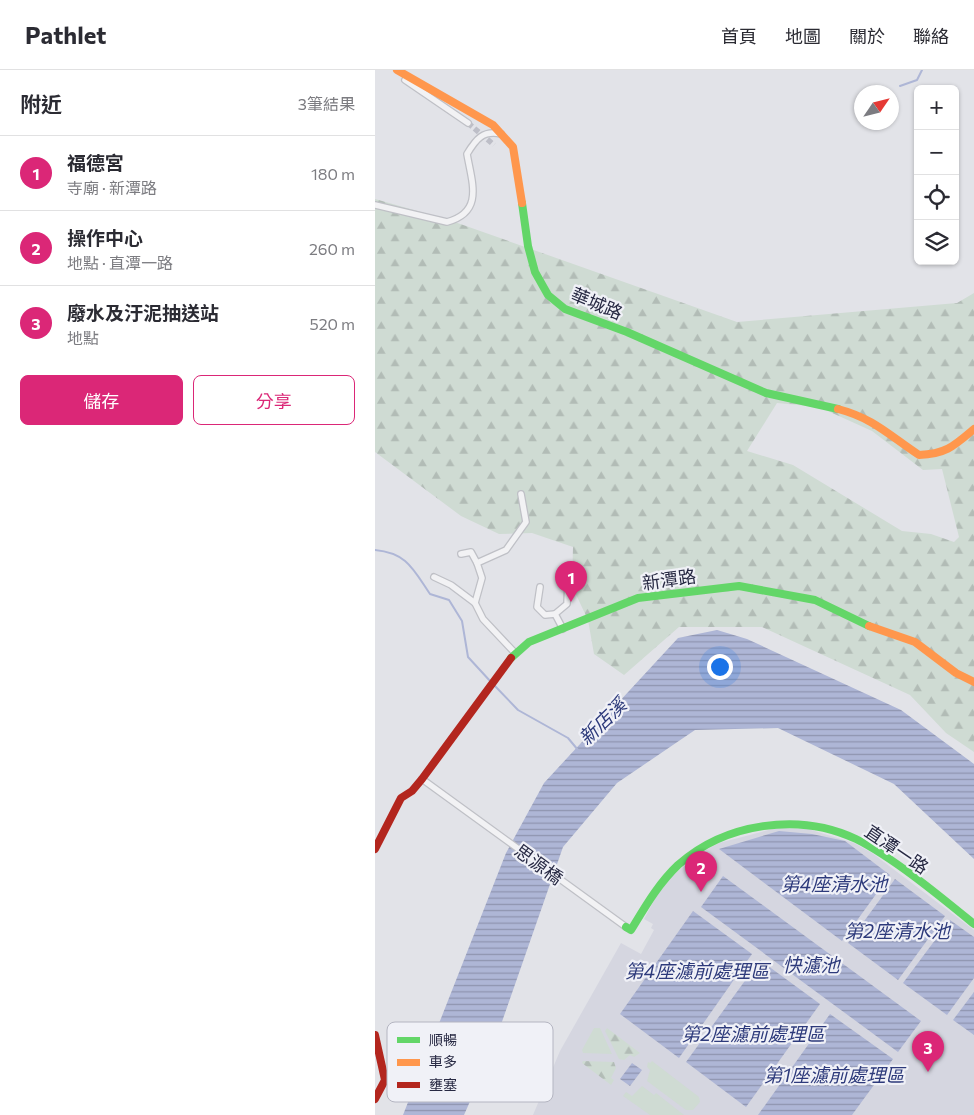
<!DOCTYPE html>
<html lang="zh-TW">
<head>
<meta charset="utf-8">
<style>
	:root { --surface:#fff; --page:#f7f7f7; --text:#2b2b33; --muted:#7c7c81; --line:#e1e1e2; --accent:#db2777 }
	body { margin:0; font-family:Commissioner,"Noto Sans TC",sans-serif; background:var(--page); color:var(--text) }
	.controls { position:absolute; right:15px; top:15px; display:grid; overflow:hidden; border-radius:8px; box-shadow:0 1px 4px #0004 }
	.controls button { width:45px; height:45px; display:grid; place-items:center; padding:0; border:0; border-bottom:1px solid var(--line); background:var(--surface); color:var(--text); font:25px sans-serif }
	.compass { position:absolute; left:479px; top:15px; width:45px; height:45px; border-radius:50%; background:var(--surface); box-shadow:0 1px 4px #0004; rotate:55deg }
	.you { position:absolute; left:344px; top:596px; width:18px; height:18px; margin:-12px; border:4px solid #fff; border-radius:50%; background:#1a73e8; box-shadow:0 0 0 8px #1a73e833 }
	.badge { display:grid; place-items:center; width:32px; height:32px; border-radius:50%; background:var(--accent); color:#fff; font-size:16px; font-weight:700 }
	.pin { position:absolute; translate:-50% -41px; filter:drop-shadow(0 1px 2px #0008) }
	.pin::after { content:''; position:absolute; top:26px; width:18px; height:15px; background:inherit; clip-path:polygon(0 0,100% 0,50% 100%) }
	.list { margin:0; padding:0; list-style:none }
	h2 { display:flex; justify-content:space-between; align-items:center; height:65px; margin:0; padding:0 20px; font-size:21px }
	h2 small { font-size:16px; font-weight:400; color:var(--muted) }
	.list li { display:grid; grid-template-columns:32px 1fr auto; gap:15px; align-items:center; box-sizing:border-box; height:75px; padding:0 20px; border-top:1px solid var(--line) }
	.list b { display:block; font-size:19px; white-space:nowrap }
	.list p { margin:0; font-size:16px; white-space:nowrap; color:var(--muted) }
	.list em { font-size:16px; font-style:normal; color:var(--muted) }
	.actions { display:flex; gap:10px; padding:15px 20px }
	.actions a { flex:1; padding:11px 0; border:1px solid var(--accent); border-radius:8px; text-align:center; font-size:18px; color:var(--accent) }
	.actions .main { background:var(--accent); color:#fff }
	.icon { flex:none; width:28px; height:28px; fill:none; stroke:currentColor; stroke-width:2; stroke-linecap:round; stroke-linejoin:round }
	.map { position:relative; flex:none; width:599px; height:1045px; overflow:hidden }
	header { display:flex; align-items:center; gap:30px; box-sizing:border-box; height:70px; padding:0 25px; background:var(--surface); border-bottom:1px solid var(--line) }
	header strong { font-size:24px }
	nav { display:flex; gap:28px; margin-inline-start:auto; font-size:18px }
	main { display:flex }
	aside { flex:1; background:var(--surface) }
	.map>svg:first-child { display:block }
	.built { fill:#d5d6e0 }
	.grass { fill:#cfdbd3 }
	.forest { fill:url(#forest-firs); fill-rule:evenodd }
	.water { fill:url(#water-rules) }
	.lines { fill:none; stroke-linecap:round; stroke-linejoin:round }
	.stream { stroke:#aeb6d6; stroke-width:2 }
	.street-tunnel { stroke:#bdbec7; stroke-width:5.5; stroke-dasharray:5.5 3; stroke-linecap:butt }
	.street-casing { stroke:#bfc0c6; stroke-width:8 }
	.street { stroke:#f2f2f4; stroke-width:5.5 }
	.fast { stroke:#63d668; stroke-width:8 }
	.slow { stroke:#ff974d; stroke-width:8 }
	.jam { stroke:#b3261e; stroke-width:8 }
	.labels { text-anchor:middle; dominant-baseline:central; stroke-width:4.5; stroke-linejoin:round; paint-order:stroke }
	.street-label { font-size:18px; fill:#272943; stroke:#f0f1f7 }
	.water-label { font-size:19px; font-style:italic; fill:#2d3a7b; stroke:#f0f1f7 }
	.key { fill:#f0f1f7; stroke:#b4b5c1; stroke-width:1 }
	.key-label { font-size:14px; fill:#272943 }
</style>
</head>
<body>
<header>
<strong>Pathlet</strong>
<nav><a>首頁</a><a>地圖</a><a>關於</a><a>聯絡</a></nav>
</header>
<main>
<aside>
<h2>附近<small>3筆結果</small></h2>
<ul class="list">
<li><span class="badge">1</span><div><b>福德宮</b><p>寺廟 · 新潭路</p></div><em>180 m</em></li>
<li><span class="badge">2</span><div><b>操作中心</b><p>地點 · 直潭一路</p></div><em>260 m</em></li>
<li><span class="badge">3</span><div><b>廢水及汙泥抽送站</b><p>地點</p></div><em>520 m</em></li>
</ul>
<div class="actions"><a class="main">儲存</a><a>分享</a></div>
</aside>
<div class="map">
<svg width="599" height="1045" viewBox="0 0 599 1045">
	<defs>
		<pattern id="forest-firs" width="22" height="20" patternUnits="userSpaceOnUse" patternTransform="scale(1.25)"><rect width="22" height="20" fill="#cfdbd3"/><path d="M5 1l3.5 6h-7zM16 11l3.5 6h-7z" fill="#b2bcb6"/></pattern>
		<pattern id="water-rules" width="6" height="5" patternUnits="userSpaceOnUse" patternTransform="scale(1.25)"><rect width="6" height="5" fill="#aeb6d6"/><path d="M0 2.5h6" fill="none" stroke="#8e94af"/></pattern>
	</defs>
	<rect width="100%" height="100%" fill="#e2e3e8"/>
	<polygon class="built" points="401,758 433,759 479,773 497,783 599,860 599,1045 158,1045 185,981 246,873 266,884 279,860 276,858 278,854 269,849 281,827 296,807 324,784 344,773"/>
	<g class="grass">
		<polygon points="219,958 225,958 237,984 208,983 207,980"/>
		<polygon points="277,991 324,1027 325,1032 318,1040 311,1040 272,1011 275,1000 272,997 273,992 275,993"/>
		<polygon points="267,1016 279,1025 281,1023 309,1045 275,1045 248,1026 251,1022 257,1026"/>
	</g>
	<g class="forest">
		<path d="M 0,129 L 74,150 L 362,252 L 582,233 L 599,223 L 599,682 L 571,663 L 535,625 L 387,557 L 304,557 L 249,605 L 219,584 L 213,550 L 197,516 L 198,477 L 157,463 L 124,464 L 86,446 L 0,382 ZM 402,333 L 444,337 L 497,361 L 548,400 L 567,399 L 584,467 L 579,472 L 556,464 L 527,461 L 418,395 L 372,381 Z"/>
		<polygon points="232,958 265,983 259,987 255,985 249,990 244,989 230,961"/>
		<polygon points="208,991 239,992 241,998 236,1008 239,1010 236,1015 207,993"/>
	</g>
	<g class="water">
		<polygon points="342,560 372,569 526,640 599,694 599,789 519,714 403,658 320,660 242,713 188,777 115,986 89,1045 28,1045 131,783 169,713 303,568"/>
		<polygon points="404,761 437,764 470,771 515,805 467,871 344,779"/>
		<polygon points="348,806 546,951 523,982 326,837"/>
		<polygon points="520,809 570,846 523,910 473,873"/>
		<polygon points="318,841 377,884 304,988 245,944"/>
		<polygon points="575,850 599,867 599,908 572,945 528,913"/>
		<polygon points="385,890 445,934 371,1037 311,992"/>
		<polygon points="599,922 599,965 578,950"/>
		<polygon points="455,944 518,989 477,1045 383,1045"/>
		<polygon points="257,993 267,1000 255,1016 245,1009"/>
	</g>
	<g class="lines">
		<g class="stream">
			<polyline points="525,16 542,10 547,0"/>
			<path d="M 0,480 C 32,483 38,499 55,524 L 74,530 L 87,551 L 93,587 L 116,612"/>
			<polyline points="119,615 143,640 193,668 203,680"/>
		</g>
		<polyline class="street-tunnel" points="93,53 119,75"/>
		<g class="street-casing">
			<g id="street">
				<polyline points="30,10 93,53"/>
				<path d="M 0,135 L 72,152 C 109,142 97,113 92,84 C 101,69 108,60 126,64"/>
				<polyline points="86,484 96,482 102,493"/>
				<polyline points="59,507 76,515 100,533"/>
				<polyline points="165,517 162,537 170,545 180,544 188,559"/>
				<polyline points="180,544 192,534 193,510"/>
				<polyline points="140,583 108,549 100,533 107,508 102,493 131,480 151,452 146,424"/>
				<polyline points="47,709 251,857"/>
			</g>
		</g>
		<use href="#street" class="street"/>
		<g class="fast">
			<polyline points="147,133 153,176 160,202 173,225 190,239 252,262 391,323 463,339"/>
			<polyline points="136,588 154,572 263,528 364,516 440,530 494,556"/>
			<path d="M 251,857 L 256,860 C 270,837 283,814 303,795 C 350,753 424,742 481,769 C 519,788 566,827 599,854"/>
		</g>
		<g class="slow">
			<polyline points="22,0 118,55 138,77 147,133"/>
			<path d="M 463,339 C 498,348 515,366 544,385 C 571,384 579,376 599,359"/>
			<polyline points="494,556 540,572 581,603 599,612"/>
		</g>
		<g class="jam">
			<polyline points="0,779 26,728 37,721 47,709 136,588"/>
			<polyline points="0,965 10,1010 0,1029"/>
		</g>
	</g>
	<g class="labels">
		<g class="street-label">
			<text transform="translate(222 233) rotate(23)">華城路</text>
			<text transform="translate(294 509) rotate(-8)">新潭路</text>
			<text transform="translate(522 779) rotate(34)">直潭一路</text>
			<text transform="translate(164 794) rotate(36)">思源橋</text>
		</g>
		<g class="water-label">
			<text transform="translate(227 651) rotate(-44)">新店溪</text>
			<text x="459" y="813">第4座清水池</text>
			<text x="522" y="860">第2座清水池</text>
			<text x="436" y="894">快濾池</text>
			<text x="322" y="900">第4座濾前處理區</text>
			<text x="378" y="963">第2座濾前處理區</text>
			<text x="459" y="1004">第1座濾前處理區</text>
		</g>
	</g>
	<rect x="12" y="952" width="166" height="80" rx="8" class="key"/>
	<rect x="22" y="967" width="23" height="6" fill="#63d668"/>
	<rect x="22" y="989" width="23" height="7" fill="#ff974d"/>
	<rect x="22" y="1012" width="23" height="6" fill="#b3261e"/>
	<g class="key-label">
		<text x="54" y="975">順暢</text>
		<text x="54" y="997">車多</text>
		<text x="54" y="1020">壅塞</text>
	</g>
</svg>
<div class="controls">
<button>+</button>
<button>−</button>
<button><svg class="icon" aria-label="locate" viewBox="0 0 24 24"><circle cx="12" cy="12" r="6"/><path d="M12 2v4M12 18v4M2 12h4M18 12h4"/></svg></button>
<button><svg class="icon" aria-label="layers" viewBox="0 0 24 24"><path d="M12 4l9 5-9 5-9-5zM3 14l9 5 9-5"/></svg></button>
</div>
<svg class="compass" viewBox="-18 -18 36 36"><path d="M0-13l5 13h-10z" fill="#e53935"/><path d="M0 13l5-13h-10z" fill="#7c7c81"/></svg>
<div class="you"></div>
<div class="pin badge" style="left:196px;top:532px">1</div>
<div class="pin badge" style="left:326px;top:822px">2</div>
<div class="pin badge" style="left:553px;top:1002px">3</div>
</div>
</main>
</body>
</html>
